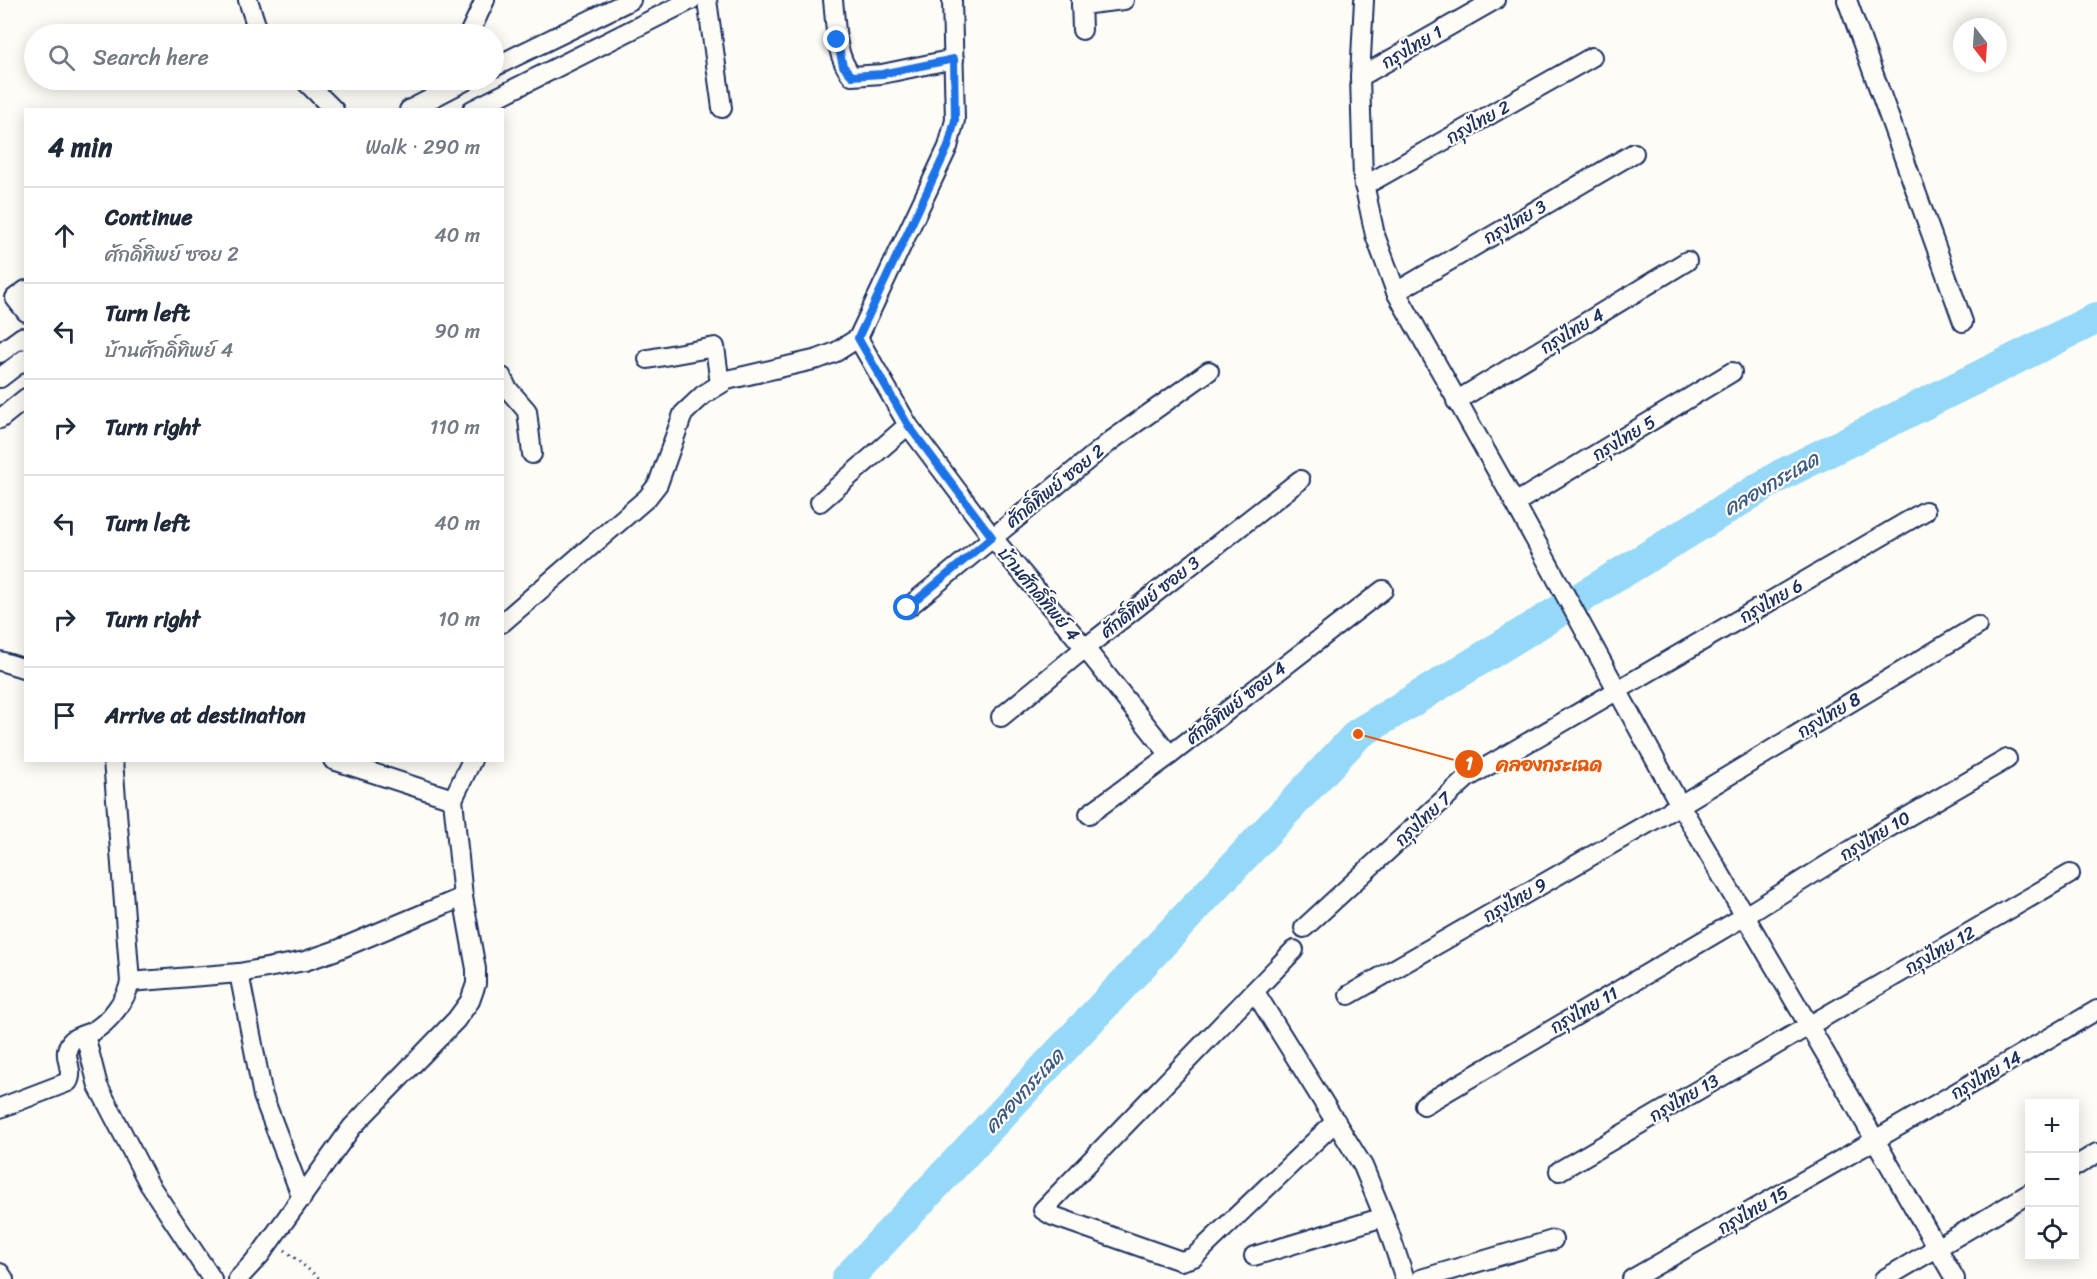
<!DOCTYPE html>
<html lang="en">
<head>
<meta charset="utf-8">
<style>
	:root { --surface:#fff; --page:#f6f6f7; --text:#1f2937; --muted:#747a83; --line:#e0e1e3 }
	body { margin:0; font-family:Sriracha,"Playpen Sans Thai",sans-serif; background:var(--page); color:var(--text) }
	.controls { position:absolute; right:18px; bottom:18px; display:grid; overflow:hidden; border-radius:0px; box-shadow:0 3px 15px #0003 }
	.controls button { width:54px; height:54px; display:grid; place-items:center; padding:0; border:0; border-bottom:2px solid var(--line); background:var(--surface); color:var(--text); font:30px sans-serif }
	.compass { position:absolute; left:1953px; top:18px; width:54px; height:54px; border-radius:50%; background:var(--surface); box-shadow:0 3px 15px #0003; rotate:163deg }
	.stop { position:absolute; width:18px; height:18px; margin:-14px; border:4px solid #1a73e8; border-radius:50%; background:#fff }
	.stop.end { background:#1a73e8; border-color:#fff; box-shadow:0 2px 6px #0008 }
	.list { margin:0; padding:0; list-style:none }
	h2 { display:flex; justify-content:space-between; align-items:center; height:78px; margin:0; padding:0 24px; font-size:26px }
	h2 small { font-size:20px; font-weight:400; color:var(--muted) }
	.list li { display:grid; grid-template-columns:39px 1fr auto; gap:18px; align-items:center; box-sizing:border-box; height:96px; padding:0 24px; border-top:2px solid var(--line) }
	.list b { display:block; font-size:22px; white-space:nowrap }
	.list p { margin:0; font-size:20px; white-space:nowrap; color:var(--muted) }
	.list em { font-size:20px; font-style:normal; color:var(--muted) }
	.icon { flex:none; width:33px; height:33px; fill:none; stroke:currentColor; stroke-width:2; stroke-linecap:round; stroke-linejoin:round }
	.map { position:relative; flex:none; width:2097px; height:1279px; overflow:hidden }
	.search { position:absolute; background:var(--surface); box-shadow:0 3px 15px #0003; left:24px; top:24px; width:480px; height:66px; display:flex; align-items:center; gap:15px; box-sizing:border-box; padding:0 21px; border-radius:33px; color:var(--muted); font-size:22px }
	.panel { position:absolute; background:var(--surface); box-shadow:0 3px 15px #0003; left:24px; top:108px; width:480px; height:654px; border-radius:0px }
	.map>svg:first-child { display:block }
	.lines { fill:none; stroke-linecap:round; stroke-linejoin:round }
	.river { stroke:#96d8f7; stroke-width:32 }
	.minor-casing { stroke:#1b2f5e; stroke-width:22 }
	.path { stroke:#1b2f5e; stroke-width:3; stroke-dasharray:1.5 4.5; stroke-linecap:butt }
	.minor { stroke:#fdfcf7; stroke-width:18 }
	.route { stroke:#1a73e8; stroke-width:8 }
	.labels { text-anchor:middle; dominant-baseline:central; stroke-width:4.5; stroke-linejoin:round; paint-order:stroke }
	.street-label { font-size:18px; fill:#1b2f5e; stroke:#fdfcf7 }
	.water-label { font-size:20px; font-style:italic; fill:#3a5984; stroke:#fdfcf7 }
	.leader { fill:none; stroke:#e8590c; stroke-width:2 }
	.callout-dot { fill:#e8590c; stroke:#fdfcf7; stroke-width:2 }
	.mark-label { font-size:18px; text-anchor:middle; font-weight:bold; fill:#fff }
	.callout-label { font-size:20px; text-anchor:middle; font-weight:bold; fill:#e8590c; stroke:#fdfcf7; stroke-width:4.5; stroke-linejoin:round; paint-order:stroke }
</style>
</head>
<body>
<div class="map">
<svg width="2097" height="1279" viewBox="0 0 2097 1279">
	<rect width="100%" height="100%" fill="#fdfcf7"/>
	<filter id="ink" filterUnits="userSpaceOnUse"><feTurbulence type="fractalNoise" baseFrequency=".0167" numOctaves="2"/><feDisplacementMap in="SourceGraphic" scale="12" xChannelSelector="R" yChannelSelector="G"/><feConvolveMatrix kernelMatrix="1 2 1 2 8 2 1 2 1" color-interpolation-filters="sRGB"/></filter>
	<g filter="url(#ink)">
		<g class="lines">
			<polyline class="river" points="847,1279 1358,734 1783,474 2097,318"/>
			<g class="minor-casing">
				<g id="minor">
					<polyline points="248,0 259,34"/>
					<polyline points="707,0 722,108"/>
					<path d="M 833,0 C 836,26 835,56 852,76 L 882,74 L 954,59"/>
					<polyline points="1081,0 1082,30"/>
					<polyline points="1364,0 1360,77 1363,179 1375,235 1396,292 1515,503 1680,805 1832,1065 1955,1279"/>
					<polyline points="1847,0 1963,322"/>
					<polyline points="1081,5 1124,0"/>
					<polyline points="469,34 485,0"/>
					<polyline points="494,67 631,0"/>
					<polyline points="1360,77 1495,0"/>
					<polyline points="304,80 334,110"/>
					<polyline points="409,110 467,80"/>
					<polyline points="472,110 691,0"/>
					<polyline points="1364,186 1592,57"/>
					<polyline points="26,290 15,298 26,312"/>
					<polyline points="1396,292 1634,153"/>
					<polyline points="858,338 908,425 992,537 1085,648 1170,755"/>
					<polyline points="0,353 22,337 26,340"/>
					<polyline points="648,359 715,347 720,384"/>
					<polyline points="502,377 507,388 527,411 532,454"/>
					<polyline points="0,378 26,358"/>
					<polyline points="1456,401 1687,261"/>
					<polyline points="0,419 26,398"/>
					<polyline points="820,502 908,425"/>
					<polyline points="1515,503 1732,372"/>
					<polyline points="907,608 1112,440 1209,371"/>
					<polyline points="502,623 647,498 658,484 683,414 703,395 727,380 818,359 836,352 858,338 948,147 955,120 952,0"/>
					<polyline points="0,661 26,669"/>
					<polyline points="1001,717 1085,648 1300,480"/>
					<polyline points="333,760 453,799"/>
					<polyline points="1089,814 1170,755 1383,590"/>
					<polyline points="1304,928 1467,778 1925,511"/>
					<polyline points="1294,950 1043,1210 1053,1216 1181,1261 1194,1257 1336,1121"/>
					<polyline points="239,973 263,1096 302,1198"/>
					<polyline points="130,982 239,973 305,961 337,950 463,897"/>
					<polyline points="1255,992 1363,1166 1384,1217 1405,1279"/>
					<polyline points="1349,995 1680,805 1977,626"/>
					<polyline points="85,1035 98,1086 149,1184 212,1279"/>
					<polyline points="1424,1105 1745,916 1859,845 2007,759"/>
					<path d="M 0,1108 L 68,1082 C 75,1070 62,1057 69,1045 C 73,1036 86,1035 93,1031 C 109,1023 127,998 130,982 L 113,760"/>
					<polyline points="2074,1167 2097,1153"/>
					<polyline points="1559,1171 2070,874"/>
					<polyline points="1254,1256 1384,1217"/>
					<polyline points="0,1273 4,1279"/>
					<polyline points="238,1279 260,1255 352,1127 456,1020 470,1001 476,984 476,969 463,897 453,799 472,760"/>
					<polyline points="1421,1279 1553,1240"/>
					<polyline points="1632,1279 1875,1140 2097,1010"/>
					<polyline points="1884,1279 2030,1193"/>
				</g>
			</g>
			<polyline class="path" points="285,1250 320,1279"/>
			<use href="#minor" class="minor"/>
		</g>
	</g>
	<g class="lines" filter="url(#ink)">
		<polyline class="route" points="837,40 843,66 852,76 882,74 954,59 955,120 948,147 858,338 908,425 992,537 907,608"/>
	</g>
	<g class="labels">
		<g class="street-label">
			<text transform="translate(1412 47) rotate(-30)">กรุงไทย 1</text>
			<text transform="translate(1478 122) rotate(-29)">กรุงไทย 2</text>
			<text transform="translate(1515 222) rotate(-30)">กรุงไทย 3</text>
			<text transform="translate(1572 331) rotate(-31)">กรุงไทย 4</text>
			<text transform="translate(1624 438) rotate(-31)">กรุงไทย 5</text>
			<text transform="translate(1055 486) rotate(-39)">ศักดิ์ทิพย์ ซอย 2</text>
			<text transform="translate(1039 594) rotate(50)">บ้านศักดิ์ทิพย์ 4</text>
			<text transform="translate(1150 597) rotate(-38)">ศักดิ์ทิพย์ ซอย 3</text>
			<text transform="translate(1771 601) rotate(-30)">กรุงไทย 6</text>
			<text transform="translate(1236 703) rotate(-38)">ศักดิ์ทิพย์ ซอย 4</text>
			<text transform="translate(1829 715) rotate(-31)">กรุงไทย 8</text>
			<text transform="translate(1423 819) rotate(-43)">กรุงไทย 7</text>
			<text transform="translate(1875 836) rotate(-31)">กรุงไทย 10</text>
			<text transform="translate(1515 900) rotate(-30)">กรุงไทย 9</text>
			<text transform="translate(1940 950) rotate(-30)">กรุงไทย 12</text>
			<text transform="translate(1584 1010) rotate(-30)">กรุงไทย 11</text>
			<text transform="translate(1986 1075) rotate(-30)">กรุงไทย 14</text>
			<text transform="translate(1684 1098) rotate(-30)">กรุงไทย 13</text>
			<text transform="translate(1753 1210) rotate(-30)">กรุงไทย 15</text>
		</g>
		<g class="water-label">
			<text transform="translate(1771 484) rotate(-30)">คลองกระเฉด</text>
			<text transform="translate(1024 1091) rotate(-47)">คลองกระเฉด</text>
		</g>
	</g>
	<path class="leader" d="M1358 734L1469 764"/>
	<g class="callout-dot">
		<circle cx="1358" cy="734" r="6"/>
		<circle cx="1469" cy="764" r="15"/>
	</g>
	<g class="mark-label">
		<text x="1469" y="770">1</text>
	</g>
	<g class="callout-label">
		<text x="1549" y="771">คลองกระเฉด</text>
	</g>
</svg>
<div class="controls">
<button>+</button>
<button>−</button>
<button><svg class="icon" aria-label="locate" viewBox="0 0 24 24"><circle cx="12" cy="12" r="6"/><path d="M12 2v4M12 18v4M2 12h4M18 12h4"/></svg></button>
</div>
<svg class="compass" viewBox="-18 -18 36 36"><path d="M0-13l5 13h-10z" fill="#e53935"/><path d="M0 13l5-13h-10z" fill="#747a83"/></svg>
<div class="stop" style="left:907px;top:608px"></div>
<div class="stop end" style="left:837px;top:40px"></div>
<div class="search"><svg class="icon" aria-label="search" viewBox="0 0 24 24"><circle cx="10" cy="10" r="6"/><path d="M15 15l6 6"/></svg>Search here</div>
<section class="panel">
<h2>4 min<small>Walk · 290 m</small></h2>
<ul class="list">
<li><svg class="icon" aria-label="ahead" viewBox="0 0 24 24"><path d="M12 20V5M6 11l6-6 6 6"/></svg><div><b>Continue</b><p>ศักดิ์ทิพย์ ซอย 2</p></div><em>40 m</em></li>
<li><svg class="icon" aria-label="left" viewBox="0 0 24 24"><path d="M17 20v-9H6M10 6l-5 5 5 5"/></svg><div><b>Turn left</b><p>บ้านศักดิ์ทิพย์ 4</p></div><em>90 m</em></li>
<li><svg class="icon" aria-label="right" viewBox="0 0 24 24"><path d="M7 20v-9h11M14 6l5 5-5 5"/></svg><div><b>Turn right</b></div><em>110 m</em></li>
<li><svg class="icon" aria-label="left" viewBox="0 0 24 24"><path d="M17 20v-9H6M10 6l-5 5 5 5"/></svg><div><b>Turn left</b></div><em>40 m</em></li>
<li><svg class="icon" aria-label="right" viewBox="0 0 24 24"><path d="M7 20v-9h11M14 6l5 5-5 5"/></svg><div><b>Turn right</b></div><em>10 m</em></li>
<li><svg class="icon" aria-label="arrive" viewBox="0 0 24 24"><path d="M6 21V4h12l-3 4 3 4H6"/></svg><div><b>Arrive at destination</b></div></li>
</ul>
</section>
</div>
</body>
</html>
